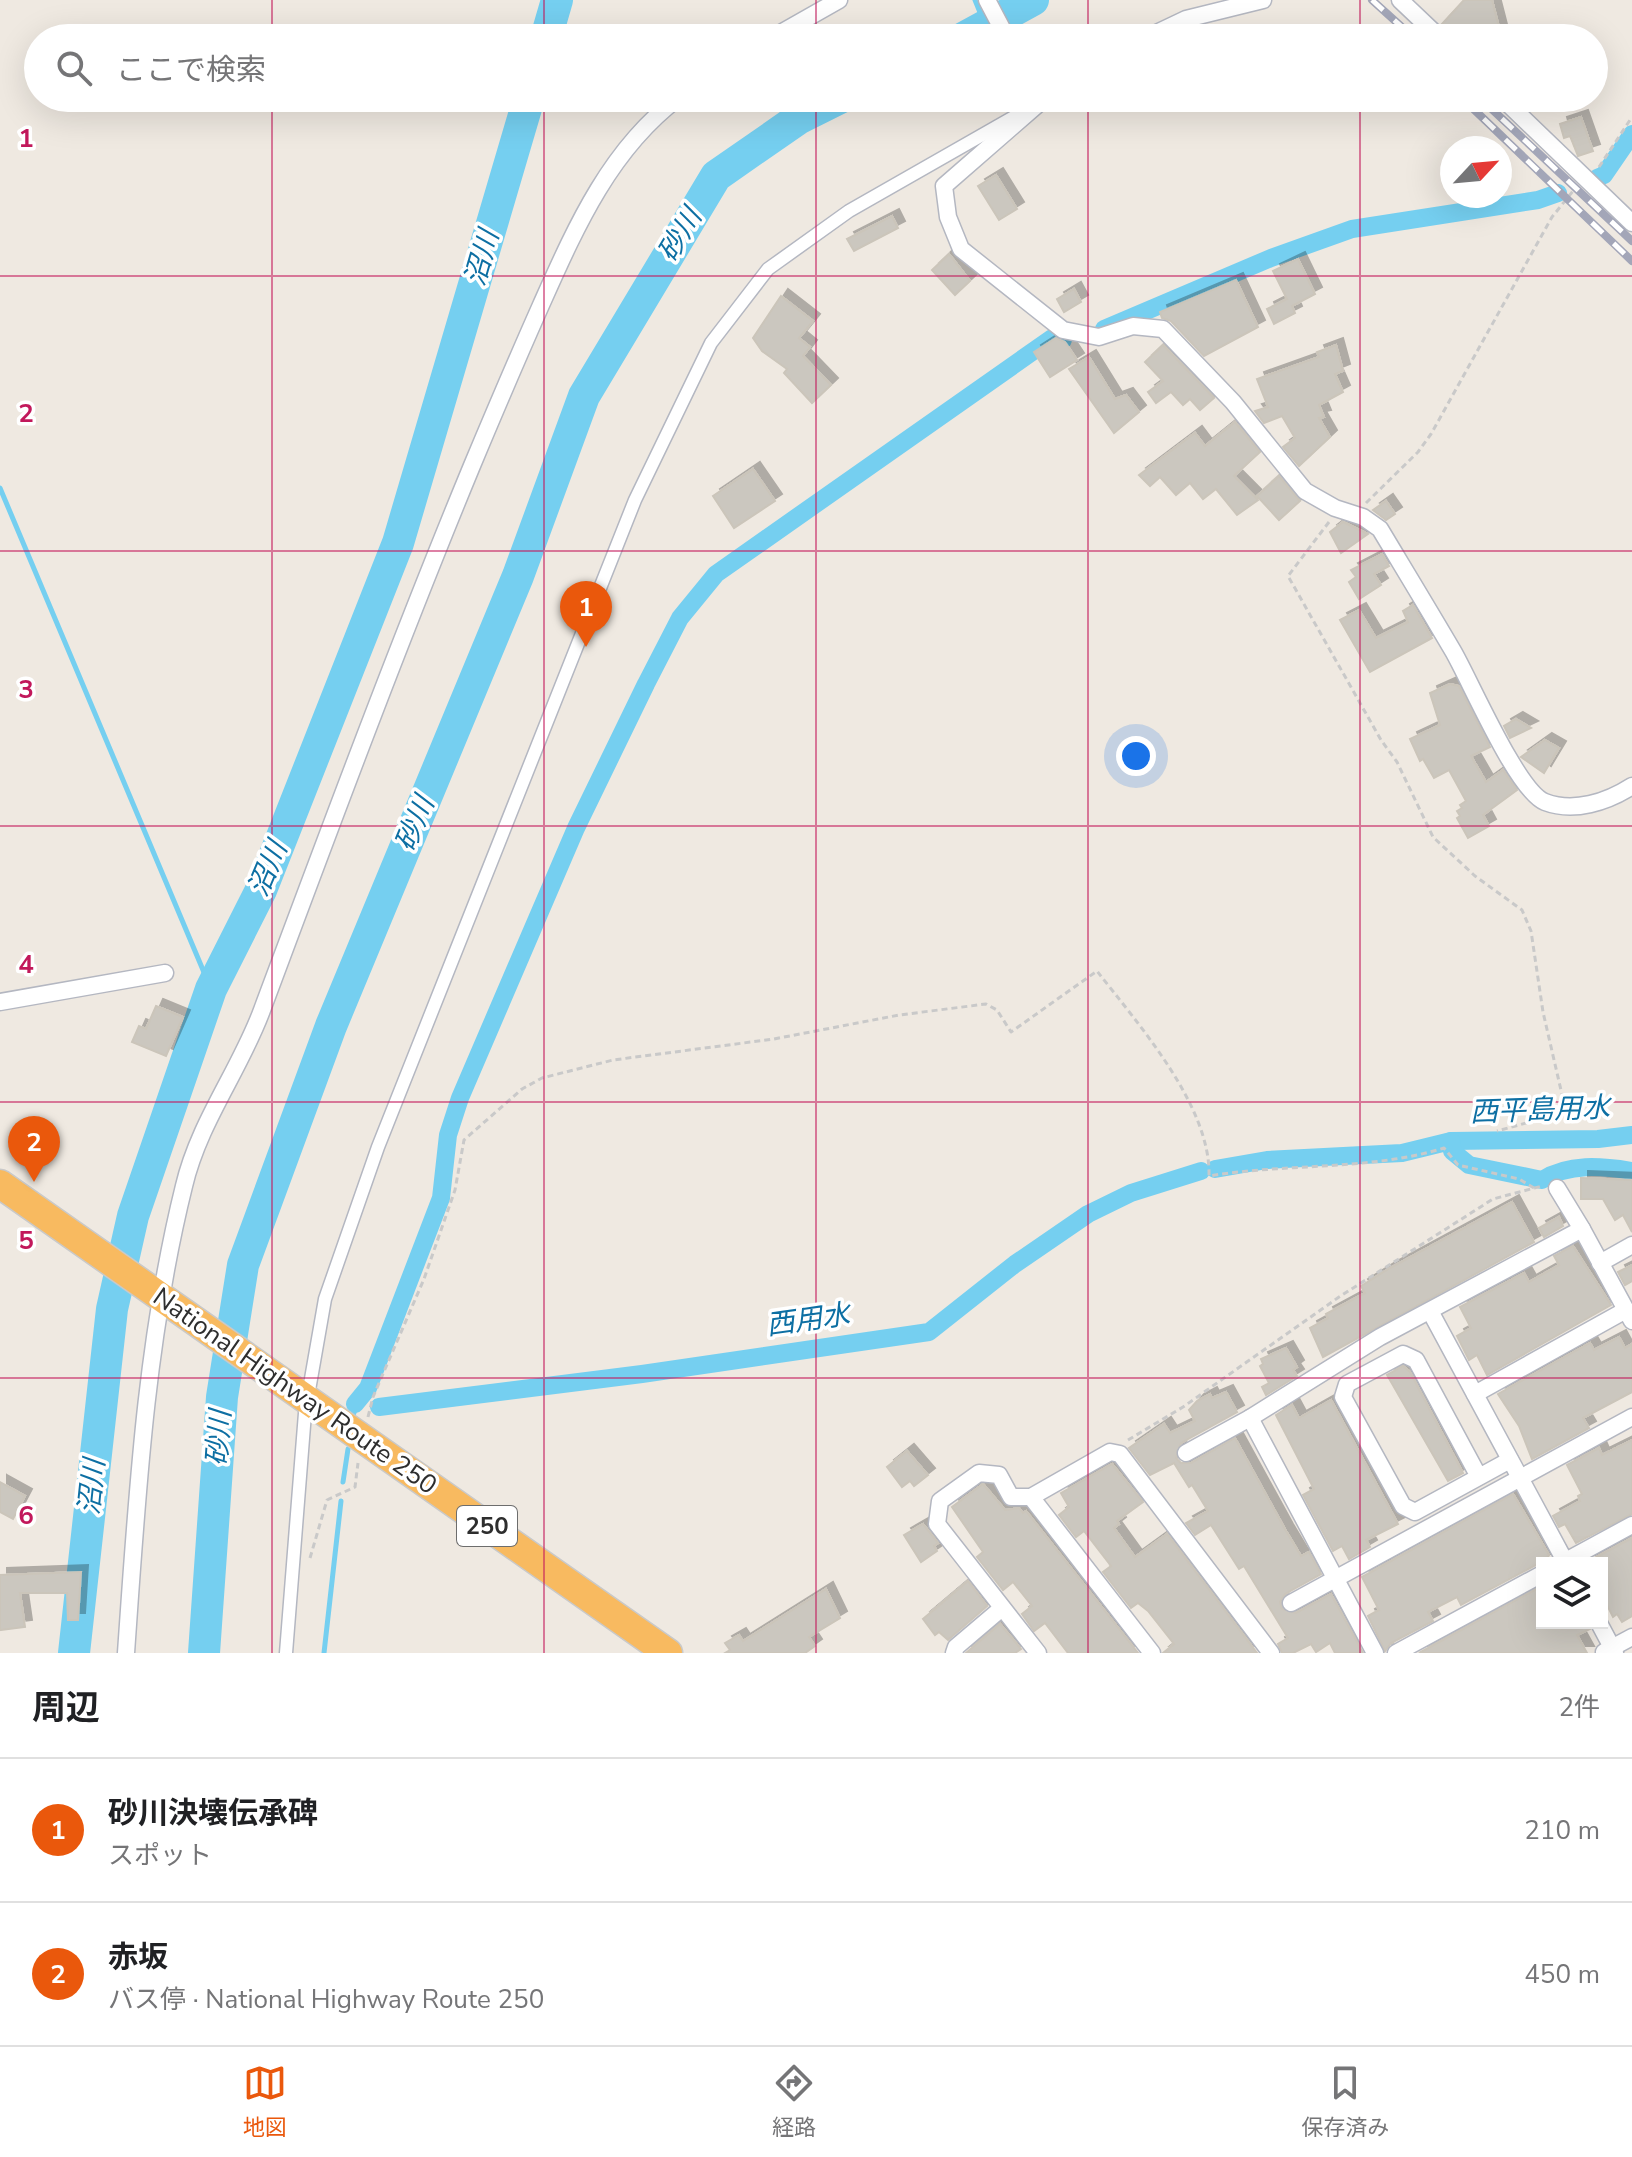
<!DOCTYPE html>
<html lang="ja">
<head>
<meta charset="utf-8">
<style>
	:root { --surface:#fff; --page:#f2f2f2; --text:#202124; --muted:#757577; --line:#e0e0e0; --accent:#ea580c }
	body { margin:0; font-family:"Nunito Sans","Noto Sans JP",sans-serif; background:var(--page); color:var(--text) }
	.controls { position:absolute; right:24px; bottom:24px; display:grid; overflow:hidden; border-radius:0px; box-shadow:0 8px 32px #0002 }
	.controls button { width:72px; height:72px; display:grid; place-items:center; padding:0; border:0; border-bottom:2px solid var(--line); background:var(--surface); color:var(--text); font:40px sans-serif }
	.compass { position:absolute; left:1440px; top:136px; width:72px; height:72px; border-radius:50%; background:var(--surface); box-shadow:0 8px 32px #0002; rotate:64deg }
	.you { position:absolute; left:1136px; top:756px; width:28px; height:28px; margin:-20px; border:6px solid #fff; border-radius:50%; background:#1a73e8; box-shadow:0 0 0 12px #1a73e833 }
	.badge { display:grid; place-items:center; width:52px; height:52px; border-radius:50%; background:var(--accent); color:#fff; font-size:26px; font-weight:700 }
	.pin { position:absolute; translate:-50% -66px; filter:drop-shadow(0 2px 4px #0008) }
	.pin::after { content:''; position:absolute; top:42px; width:28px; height:24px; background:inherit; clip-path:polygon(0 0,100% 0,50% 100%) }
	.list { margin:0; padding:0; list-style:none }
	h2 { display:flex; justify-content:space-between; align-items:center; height:104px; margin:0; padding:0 32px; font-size:34px }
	h2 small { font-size:26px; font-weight:400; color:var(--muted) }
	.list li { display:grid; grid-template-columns:52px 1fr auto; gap:24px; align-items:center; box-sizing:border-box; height:144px; padding:0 32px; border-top:2px solid var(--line) }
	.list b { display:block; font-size:30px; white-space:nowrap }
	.list p { margin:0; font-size:26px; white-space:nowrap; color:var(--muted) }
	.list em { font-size:26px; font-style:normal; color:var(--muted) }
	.icon { flex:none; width:44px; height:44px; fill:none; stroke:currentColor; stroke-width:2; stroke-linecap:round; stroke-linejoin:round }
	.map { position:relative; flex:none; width:1632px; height:1653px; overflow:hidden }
	.search { position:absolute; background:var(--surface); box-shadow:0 8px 32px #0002; left:24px; right:24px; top:24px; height:88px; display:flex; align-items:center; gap:20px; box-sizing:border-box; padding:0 28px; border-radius:44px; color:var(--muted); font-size:30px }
	.sheet { height:392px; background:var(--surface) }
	nav { display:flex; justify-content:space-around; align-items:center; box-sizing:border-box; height:112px; border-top:2px solid var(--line); background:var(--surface); font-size:22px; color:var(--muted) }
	nav a { display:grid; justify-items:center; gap:4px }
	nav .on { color:var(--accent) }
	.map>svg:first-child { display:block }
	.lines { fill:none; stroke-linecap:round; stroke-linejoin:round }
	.stream { stroke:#75cff0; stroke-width:5 }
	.canal { stroke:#75cff0; stroke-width:18 }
	.river { stroke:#75cff0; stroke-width:32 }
	.building { fill:#cbc7bf; stroke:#cbc5ba; stroke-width:2; filter:url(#shadow) }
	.pedestrian-casing { stroke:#b4b7c1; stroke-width:15 }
	.minor-casing { stroke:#b4b7c1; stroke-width:19 }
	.trunk-casing { stroke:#c9c9c9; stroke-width:31 }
	.path { stroke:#c9c9c9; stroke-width:3; stroke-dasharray:6 4; stroke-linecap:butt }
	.pedestrian { stroke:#fff; stroke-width:12 }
	.minor { stroke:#fff; stroke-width:16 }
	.trunk { stroke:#f8ba60; stroke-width:28 }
	.rail-casing { stroke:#a3a6b8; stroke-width:8 }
	.rail { stroke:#fff; stroke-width:5; stroke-dasharray:15; stroke-linecap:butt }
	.grid { fill:none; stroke:#c2185b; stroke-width:2; stroke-opacity:0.55 }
	.labels { text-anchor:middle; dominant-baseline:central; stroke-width:7; stroke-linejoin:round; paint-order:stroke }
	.shield { fill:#fff; stroke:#6d6d6d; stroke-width:2 }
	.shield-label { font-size:24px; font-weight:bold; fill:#2e2e2e }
	.street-label { font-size:26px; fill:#2e2e2e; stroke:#fff }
	.water-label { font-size:28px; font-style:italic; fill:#0d6fa3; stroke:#fff }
	.grid-label { font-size:26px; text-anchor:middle; font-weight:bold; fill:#c2185b; stroke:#fff; stroke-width:7; stroke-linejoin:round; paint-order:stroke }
</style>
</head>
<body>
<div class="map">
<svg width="1632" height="1653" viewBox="0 0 1632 1653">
	<defs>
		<filter id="shadow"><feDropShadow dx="7" dy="-7" stdDeviation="0" flood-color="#0004"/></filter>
	</defs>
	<rect width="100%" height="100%" fill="#efe9e1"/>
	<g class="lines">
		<g class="stream">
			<polyline points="975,0 986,27"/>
			<polyline points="0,488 211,989"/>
			<polyline points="354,1413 355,1404"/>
			<polyline points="343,1482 348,1449"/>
			<polyline points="324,1653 341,1501"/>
		</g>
		<g class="canal">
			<polyline points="1597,178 1604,175 1632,134"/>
			<polyline points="1104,329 1271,258 1352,229 1538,200 1558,193"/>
			<polyline points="1451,1141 1598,1139 1632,1135"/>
			<path d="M 1215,1169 L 1267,1160 L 1402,1153 L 1451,1141 L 1452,1151 L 1469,1165 L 1542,1180 C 1569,1163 1601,1166 1632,1171"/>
			<polyline points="355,1404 368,1388 441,1198 448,1135 460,1098 576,828 646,684 680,618 716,574 1052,338 1063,340"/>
			<polyline points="379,1407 642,1374 929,1332 1015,1264 1088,1214 1131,1193 1201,1171"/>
		</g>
		<g class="river">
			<polyline points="546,38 557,0"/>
			<polyline points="963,38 1033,0"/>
			<polyline points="74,1653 112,1309 133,1216 211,989 261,890 398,543 529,98"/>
			<polyline points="204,1653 222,1397 243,1265 331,1026 518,576 584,396 716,176 798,119 840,98"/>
		</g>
	</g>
	<g class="building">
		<polygon points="1464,0 1492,0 1501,35 1458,38 1442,24"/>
		<polygon points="1581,117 1593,151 1578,156 1570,136 1564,138 1560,124"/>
		<polygon points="996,175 1017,209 999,220 978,186"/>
		<polygon points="892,216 898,228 854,251 847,239"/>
		<polygon points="949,254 970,281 955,295 932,270"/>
		<polygon points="1298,259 1315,294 1292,306 1295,313 1274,324 1267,309 1287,299 1273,271"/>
		<polygon points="1236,280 1258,327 1204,356 1171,321 1162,318 1160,312"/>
		<polygon points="1074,289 1081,302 1064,312 1057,299"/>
		<polygon points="781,296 813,321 799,338 810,347 803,356 831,385 812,403 784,373 787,369 762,351 753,338"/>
		<polygon points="1056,338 1065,342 1077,360 1050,377 1034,352"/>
		<polygon points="1163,345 1214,398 1200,410 1190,399 1183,405 1171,392 1156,403 1148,392 1163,381 1145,362"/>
		<polygon points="1336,345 1343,371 1335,374 1343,392 1319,405 1324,417 1319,418 1330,437 1299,466 1283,447 1295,438 1282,416 1264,423 1255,411 1268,407 1257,379 1319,357 1317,352"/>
		<polygon points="1089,357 1115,399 1126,395 1139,412 1114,433 1069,369"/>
		<polygon points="1235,422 1260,452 1234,476 1258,500 1237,515 1216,489 1203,499 1190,483 1176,495 1160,477 1150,486 1139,475 1195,433 1205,446"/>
		<polygon points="753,469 775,501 734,528 713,496"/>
		<polygon points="1279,476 1300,501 1279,520 1257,496"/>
		<polygon points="1386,501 1395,514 1386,520 1373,510"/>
		<polygon points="1343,522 1368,534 1341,553 1330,532"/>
		<polygon points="1382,554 1389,566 1374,574 1381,585 1359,599 1349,582 1356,577 1351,570"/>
		<polygon points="1413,605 1432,638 1370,672 1340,620 1359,610 1376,638 1408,622 1403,611"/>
		<polygon points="1450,684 1459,686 1490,747 1471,756 1486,782 1503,770 1517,790 1483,815 1489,826 1468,838 1457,818 1460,816 1457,811 1462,808 1460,805 1466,801 1449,770 1434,778 1423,759 1420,761 1410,739 1440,725 1430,693"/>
		<polygon points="1516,719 1531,728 1510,738 1504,726"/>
		<polygon points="1545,740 1559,748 1544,773 1521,757"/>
		<polygon points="156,1006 183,1017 166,1056 132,1042 139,1026 146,1029"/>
		<polygon points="1581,1178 1632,1180 1632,1232 1623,1215 1615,1220 1603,1199 1581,1199"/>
		<polygon points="1512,1202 1534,1242 1323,1357 1310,1328 1328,1318 1326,1314 1365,1293 1361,1286 1390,1268"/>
		<polygon points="1559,1217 1563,1226 1544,1237 1539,1228"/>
		<polygon points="1573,1246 1611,1305 1487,1375 1477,1355 1469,1360 1457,1336 1471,1328 1460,1307 1524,1273 1529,1282 1559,1265 1554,1256"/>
		<polygon points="1632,1265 1632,1281 1625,1285 1618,1272"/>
		<polygon points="1619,1337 1625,1348 1632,1344 1632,1392 1583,1418 1589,1428 1532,1459 1519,1426 1498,1394 1590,1343 1594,1350"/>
		<polygon points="1286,1348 1297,1367 1293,1370 1297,1376 1266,1395 1262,1387 1269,1383 1260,1366 1263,1364 1261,1359"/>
		<polygon points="1403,1366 1410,1372 1463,1473 1448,1481 1387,1375"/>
		<polygon points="1226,1392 1237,1412 1181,1443 1176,1458 1181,1463 1191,1463 1235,1438 1286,1531 1301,1556 1309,1552 1321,1574 1285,1594 1280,1602 1282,1609 1296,1613 1331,1594 1363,1653 1335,1653 1330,1643 1316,1652 1311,1644 1293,1653 1282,1653 1278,1644 1288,1638 1244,1566 1239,1569 1211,1525 1195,1535 1186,1523 1208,1511 1192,1485 1189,1487 1174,1463 1150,1475 1129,1448 1164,1424 1170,1433 1195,1421 1189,1410 1197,1401 1210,1394 1212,1398"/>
		<polygon points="1331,1400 1398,1524 1366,1540 1370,1547 1349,1559 1342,1546 1333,1551 1303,1495 1314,1489 1276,1415 1292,1405 1299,1418"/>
		<polygon points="1632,1440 1632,1514 1576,1543 1565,1524 1559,1527 1553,1516 1580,1501 1578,1496 1582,1494 1567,1465 1599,1448 1602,1455"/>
		<polygon points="907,1451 928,1475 914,1486 910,1481 902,1487 887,1467"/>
		<polygon points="1112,1464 1143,1502 1117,1521 1119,1524 1114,1528 1135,1557 1167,1534 1257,1653 1163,1653 1174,1644 1148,1611 1138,1603 1131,1608 1103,1572 1111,1566 1084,1531 1076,1537 1059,1515 1069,1507 1061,1493"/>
		<polygon points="0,1482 25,1496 13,1519 0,1512"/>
		<polygon points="983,1484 1005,1510 1019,1508 1023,1513 1026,1511 1138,1653 1068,1653 1045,1623 1034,1631 1022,1614 1032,1606 1013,1582 1003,1590 977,1557 983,1552 952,1507"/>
		<polygon points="1513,1494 1549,1555 1547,1559 1461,1605 1457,1597 1428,1612 1433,1621 1391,1643 1385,1651 1368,1616 1379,1610 1362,1577"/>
		<polygon points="923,1524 938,1543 934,1546 937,1551 921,1562 904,1535"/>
		<polygon points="1632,1538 1632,1616 1622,1622 1617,1614 1613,1617 1602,1595 1602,1563 1587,1562"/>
		<polygon points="81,1572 78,1620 68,1620 67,1593 20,1593 25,1627 0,1630 0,1575"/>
		<polygon points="968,1581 987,1606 948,1640 939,1632 935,1635 923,1619"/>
		<polygon points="1542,1586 1542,1623 1588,1623 1590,1629 1577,1635 1587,1653 1419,1653"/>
		<polygon points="826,1589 840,1618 809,1637 815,1646 805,1653 725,1653 730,1650 725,1643 739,1635 743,1641"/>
		<polygon points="1000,1624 1021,1649 1015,1653 966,1653"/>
	</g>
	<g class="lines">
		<g class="pedestrian-casing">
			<polyline id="pedestrian" points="286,1653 305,1413 325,1299 378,1147 635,500 711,343 768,269 849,211 1019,114"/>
		</g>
		<g class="minor-casing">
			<g id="minor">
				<polyline points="987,0 1007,38"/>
				<polyline points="1400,0 1440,38"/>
				<polyline points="772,38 839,0"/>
				<polyline points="1146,38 1186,19 1263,0"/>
				<path d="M 1045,98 L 944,186 L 948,217 L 961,249 L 1063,330 L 1099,337 L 1133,326 L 1163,329 L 1233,402 L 1305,491 L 1335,508 L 1363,517 L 1380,529 C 1404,569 1429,610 1453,651 C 1470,680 1517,791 1545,802 C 1574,813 1607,802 1632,786"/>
				<polyline points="1502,98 1632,223"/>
				<polyline points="0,1002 165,973"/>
				<polyline points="1557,1188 1582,1229"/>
				<polyline points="1600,1263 1632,1245"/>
				<polyline points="1430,1311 1566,1563"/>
				<polyline points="1475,1394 1626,1310"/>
				<polyline points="1250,1418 1375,1653"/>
				<polyline points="1186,1453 1250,1418 1380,1337 1582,1229 1632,1321"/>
				<polyline points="1479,1477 1416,1360 1403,1354 1347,1384 1343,1397 1403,1506 1415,1512 1510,1460"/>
				<polyline points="1031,1497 1152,1653"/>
				<polyline points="1562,1563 1632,1525"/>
				<polyline points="1291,1603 1632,1417"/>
				<polyline points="1599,1623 1615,1653"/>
				<polyline points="1604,1652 1632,1637"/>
				<path d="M 126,1653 C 137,1496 146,1339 184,1186 C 199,1122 240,1070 262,1010 C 330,828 397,647 471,468 C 494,413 517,359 541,305 C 575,229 609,150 678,98"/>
				<polyline points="954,1653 956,1647 1002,1608"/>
				<polyline points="1038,1653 937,1524 940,1501 979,1473 999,1475 1011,1497 1031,1497 1110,1452 1120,1454 1271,1653"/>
				<polyline points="1396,1653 1542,1574"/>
			</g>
		</g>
		<g class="trunk-casing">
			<polyline id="trunk" points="0,1184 668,1653"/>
		</g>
		<g class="path">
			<polyline points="1599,167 1632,117"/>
			<polyline points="1366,503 1418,452 1431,434 1552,217 1573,191"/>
			<polyline points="1329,522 1288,576 1381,740 1397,762 1433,837 1475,876 1522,910 1531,931 1543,1012 1566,1112 1497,1131"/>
			<path d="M 368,1417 L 373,1397 L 424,1279 L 455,1190 L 464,1140 L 522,1089 L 542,1078 L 613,1060 L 774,1039 L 899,1015 L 986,1004 L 997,1010 L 1011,1032 L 1097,971 C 1138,1024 1211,1106 1209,1176 C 1287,1163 1369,1171 1444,1148 L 1458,1165 L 1519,1179 L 1534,1188"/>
			<polyline points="1128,1440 1183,1407 1339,1297 1493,1199 1542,1186"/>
			<polyline points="310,1558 327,1500 355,1487 358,1463"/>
		</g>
		<use href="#pedestrian" class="pedestrian"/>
		<use href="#minor" class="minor"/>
		<use href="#trunk" class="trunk"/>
		<g class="rail-casing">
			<g id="rail">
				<polyline points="1372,0 1414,38"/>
				<polyline points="1462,98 1632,261"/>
				<polyline points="1480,98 1632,241"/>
			</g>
		</g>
		<use href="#rail" class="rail"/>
	</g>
	<path class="grid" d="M 272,0 L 272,38M 544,0 L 544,38M 816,0 L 816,38M 1088,0 L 1088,38M 1360,0 L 1360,38M 272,98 L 272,1653M 544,98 L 544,1653M 816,98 L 816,1653M 1088,98 L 1088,1653M 1360,98 L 1360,1653M 0,276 L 1632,276M 0,551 L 1632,551M 0,826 L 1632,826M 0,1102 L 1632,1102M 0,1378 L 1632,1378"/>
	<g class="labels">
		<rect class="shield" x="457" y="1506" width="60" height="40" rx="6"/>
		<g class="shield-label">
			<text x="487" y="1526">250</text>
		</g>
		<g class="street-label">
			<text transform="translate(295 1391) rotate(35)">National Highway Route 250</text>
		</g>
		<g class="water-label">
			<text transform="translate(680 235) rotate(-59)">砂川</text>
			<text transform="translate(482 258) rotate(-74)">沼川</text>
			<text transform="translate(415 824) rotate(-67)">砂川</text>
			<text transform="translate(268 869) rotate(-67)">沼川</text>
			<text transform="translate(1540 1110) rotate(-2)">西平島用水</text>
			<text transform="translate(808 1320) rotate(-8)">西用水</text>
			<text transform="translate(219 1438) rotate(-86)">砂川</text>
			<text transform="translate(92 1487) rotate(-84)">沼川</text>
		</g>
	</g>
	<g class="grid-label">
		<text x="26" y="147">1</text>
		<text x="26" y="422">2</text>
		<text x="26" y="698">3</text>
		<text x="26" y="973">4</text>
		<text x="26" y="1249">5</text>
		<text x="26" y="1524">6</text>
	</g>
</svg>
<div class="controls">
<button><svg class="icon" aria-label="layers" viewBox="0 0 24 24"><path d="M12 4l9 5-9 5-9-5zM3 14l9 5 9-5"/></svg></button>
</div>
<svg class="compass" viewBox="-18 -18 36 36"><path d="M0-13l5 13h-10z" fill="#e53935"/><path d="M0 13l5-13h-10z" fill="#757577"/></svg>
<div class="you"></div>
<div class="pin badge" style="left:586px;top:647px">1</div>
<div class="pin badge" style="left:34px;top:1182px">2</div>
<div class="search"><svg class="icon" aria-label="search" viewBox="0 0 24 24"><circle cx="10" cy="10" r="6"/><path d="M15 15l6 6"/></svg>ここで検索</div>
</div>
<section class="sheet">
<h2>周辺<small>2件</small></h2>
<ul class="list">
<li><span class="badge">1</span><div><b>砂川決壊伝承碑</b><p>スポット</p></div><em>210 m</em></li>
<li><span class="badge">2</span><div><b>赤坂</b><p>バス停 · National Highway Route 250</p></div><em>450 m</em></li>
</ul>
</section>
<nav>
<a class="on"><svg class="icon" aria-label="map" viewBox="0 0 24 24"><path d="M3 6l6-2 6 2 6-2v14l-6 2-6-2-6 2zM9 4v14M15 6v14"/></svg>地図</a>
<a><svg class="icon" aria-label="directions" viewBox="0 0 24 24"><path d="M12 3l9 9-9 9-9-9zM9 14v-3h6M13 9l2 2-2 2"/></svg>経路</a>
<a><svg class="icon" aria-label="saved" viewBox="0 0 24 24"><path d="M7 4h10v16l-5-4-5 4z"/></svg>保存済み</a>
</nav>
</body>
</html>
